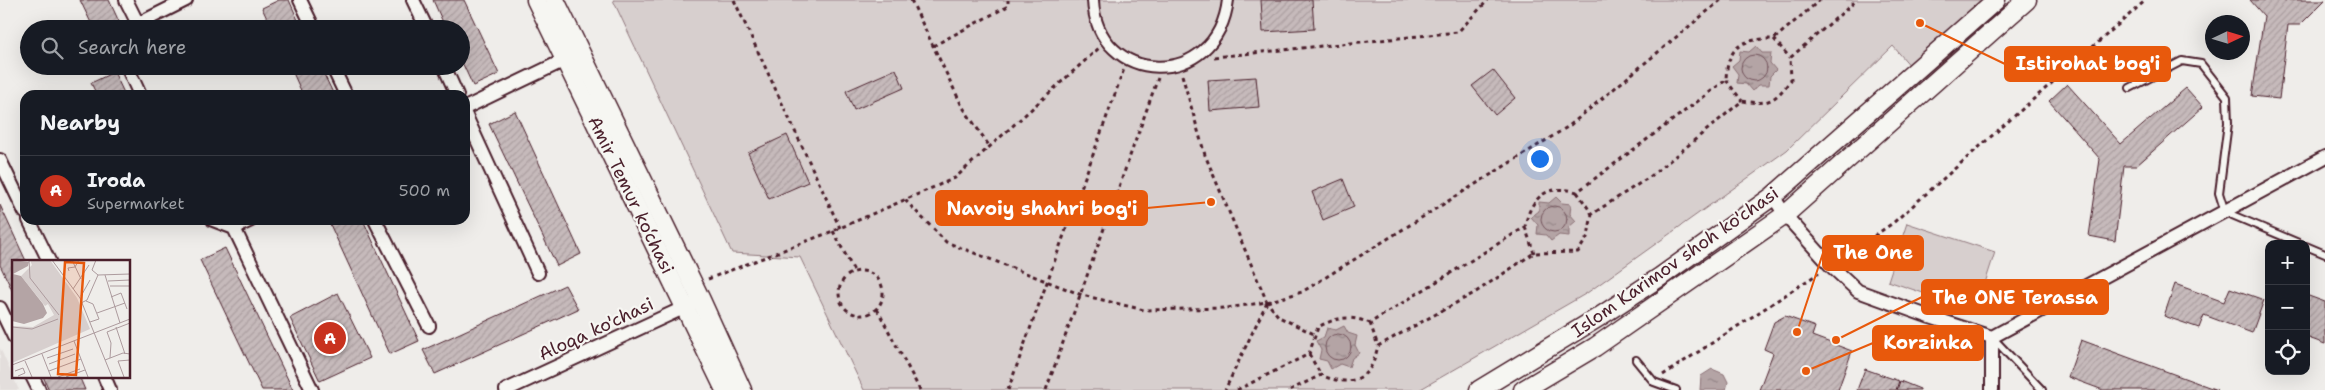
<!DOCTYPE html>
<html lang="en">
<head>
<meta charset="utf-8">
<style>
	:root { --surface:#171b24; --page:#242831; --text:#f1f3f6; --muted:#9ea1a6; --line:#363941; --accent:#c8321e }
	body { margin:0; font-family:"Shantell Sans",sans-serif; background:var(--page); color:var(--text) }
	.controls { position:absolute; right:15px; bottom:15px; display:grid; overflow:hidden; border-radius:10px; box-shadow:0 5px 20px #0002 }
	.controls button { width:45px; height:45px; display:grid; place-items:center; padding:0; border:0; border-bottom:1px solid var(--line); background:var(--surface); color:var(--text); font:25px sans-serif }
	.compass { position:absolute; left:2205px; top:15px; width:45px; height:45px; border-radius:50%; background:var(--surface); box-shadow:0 5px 20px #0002; rotate:86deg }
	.you { position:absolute; left:1539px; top:158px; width:18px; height:18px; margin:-12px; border:4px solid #fff; border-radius:50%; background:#1a73e8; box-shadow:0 0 0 8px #1a73e833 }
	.badge { display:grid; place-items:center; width:32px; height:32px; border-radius:50%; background:var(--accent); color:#fff; font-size:16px; font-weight:700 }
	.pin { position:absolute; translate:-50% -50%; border:2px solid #fff; box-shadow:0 1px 5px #0006 }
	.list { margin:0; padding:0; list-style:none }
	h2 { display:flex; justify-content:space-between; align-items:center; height:65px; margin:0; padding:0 20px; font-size:21px }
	h2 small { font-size:16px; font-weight:400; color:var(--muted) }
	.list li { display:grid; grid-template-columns:32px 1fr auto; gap:15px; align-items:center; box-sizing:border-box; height:70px; padding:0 20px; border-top:1px solid var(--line) }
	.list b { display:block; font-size:19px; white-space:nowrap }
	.list p { margin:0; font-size:16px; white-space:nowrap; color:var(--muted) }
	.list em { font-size:16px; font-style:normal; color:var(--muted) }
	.icon { flex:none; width:28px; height:28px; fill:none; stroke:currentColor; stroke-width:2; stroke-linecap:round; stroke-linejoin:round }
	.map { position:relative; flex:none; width:2325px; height:390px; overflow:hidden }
	.search { position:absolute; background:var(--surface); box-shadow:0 5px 20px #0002; left:20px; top:20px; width:450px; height:55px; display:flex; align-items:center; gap:12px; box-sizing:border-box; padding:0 18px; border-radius:28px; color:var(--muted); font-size:19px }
	.panel { position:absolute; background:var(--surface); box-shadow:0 5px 20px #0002; left:20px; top:90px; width:450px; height:135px; border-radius:15px }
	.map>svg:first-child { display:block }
	.built { fill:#e3dedc }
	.green { fill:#d7cfce; stroke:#90777c }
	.water { fill:url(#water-ripples); stroke:#8a6f74 }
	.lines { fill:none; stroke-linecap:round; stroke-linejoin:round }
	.shore { stroke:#74545c; stroke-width:1 }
	.building { fill:url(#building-hatch); stroke:#4a1f2b }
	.service-casing { stroke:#4a1f2b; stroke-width:10 }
	.pedestrian-casing { stroke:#4a1f2b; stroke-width:14 }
	.minor-casing { stroke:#4a1f2b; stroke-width:16 }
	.secondary-casing { stroke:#4a1f2b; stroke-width:21 }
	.path { stroke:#4a1f2b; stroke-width:3; stroke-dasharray:4 4; stroke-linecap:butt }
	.service { stroke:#f6f6f2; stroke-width:6 }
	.pedestrian { stroke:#f6f6f2; stroke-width:10 }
	.minor { stroke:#f6f6f2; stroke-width:12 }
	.secondary { stroke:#f6f6f2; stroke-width:18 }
	.labels { text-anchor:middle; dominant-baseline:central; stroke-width:4.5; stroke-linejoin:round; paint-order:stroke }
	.street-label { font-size:18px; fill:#4a1f2b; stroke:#f6f6f2 }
	.inset-road { fill:none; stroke:#ad9b9e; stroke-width:1 }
	.view { fill:#e8590c; fill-opacity:0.15; stroke:#e8590c; stroke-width:2.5 }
	.inset-edge { fill:none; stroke:#4a1f2b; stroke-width:2.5 }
	.leader { fill:none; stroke:#e8590c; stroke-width:2 }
	.callout-dot { fill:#e8590c; stroke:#f6f6f2; stroke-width:2 }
	.callout { fill:#e8590c; stroke:#e8590c; stroke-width:2 }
	.callout-label { font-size:19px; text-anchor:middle; font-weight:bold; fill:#fff }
</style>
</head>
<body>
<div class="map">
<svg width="2325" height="390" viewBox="0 0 2325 390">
	<defs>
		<pattern id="water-ripples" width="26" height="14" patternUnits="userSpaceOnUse" patternTransform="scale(1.25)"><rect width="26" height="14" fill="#b4a4a5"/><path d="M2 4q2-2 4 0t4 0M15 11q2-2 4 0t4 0" fill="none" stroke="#948587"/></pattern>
		<pattern id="building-hatch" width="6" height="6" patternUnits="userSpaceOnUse" patternTransform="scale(1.25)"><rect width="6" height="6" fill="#c6babb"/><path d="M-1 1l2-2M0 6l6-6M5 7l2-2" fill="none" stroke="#ac9fa1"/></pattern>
	</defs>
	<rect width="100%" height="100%" fill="#efedea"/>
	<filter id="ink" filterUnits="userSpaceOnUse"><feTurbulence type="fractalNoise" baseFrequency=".02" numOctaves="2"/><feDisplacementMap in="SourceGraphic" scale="10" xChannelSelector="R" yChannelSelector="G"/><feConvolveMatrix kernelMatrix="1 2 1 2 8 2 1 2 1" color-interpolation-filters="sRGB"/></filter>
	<g filter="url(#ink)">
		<polygon class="built" points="0,348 19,390 0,390"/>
		<g class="green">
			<polygon points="613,0 1988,0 1912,68 1893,46 1787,150 1587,293 1419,390 864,390 800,257 732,253"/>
			<polygon points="1907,223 1995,252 1976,311 1888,281"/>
		</g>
		<g class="water">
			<polygon points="1756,46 1762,53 1771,53 1770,63 1776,70 1770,76 1769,85 1759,85 1752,91 1746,84 1737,83 1738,74 1732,66 1739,60 1740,51 1749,52"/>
			<polygon points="1556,197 1562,203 1571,204 1570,214 1576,221 1569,227 1569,236 1559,235 1551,241 1546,235 1537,234 1538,225 1531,217 1539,211 1539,202 1549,203"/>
			<polygon points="1344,326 1348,333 1357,336 1355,345 1359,353 1352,358 1349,367 1340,364 1331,369 1327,361 1319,359 1321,350 1316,341 1324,337 1327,328 1336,330"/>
			<polygon points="1712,369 1724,374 1728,382 1726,390 1700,390 1701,376"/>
		</g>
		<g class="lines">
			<g class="shore">
				<circle cx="1754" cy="68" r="13"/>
				<circle cx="1554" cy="219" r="13"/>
				<circle cx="1338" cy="347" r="13"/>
			</g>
		</g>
		<g class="building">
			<polygon points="80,0 109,0 121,26 114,29 94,29"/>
			<polygon points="279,0 289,0 302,29 272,29 262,8"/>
			<polygon points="433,0 464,0 499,74 473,86 461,60 461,29 446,29"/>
			<polygon points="1261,0 1312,0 1314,29 1263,32"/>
			<polygon points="2250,0 2284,0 2285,2 2288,0 2325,0 2300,25 2288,25 2279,99 2252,96 2264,16"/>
			<polygon points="290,66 320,66 334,95 303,95"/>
			<polygon points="896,69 904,88 854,110 846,91"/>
			<polygon points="1493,70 1515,98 1495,115 1472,86"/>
			<polygon points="114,72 125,95 97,95 91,83"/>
			<polygon points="1256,77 1259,107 1210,111 1208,80"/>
			<polygon points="2067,84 2121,144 2186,88 2203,107 2136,166 2124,166 2115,241 2089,236 2100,159 2049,101"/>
			<polygon points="515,111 581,254 557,266 489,124"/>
			<polygon points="787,135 808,182 769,199 748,153"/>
			<polygon points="1343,179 1354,207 1323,220 1312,192"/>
			<polygon points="0,205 26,261 14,261 14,294 0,265"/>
			<polygon points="328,220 363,220 419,341 390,354"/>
			<polygon points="225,248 293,390 262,390 200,260"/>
			<polygon points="2175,284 2224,302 2230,288 2264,300 2252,333 2204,315 2199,328 2164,316"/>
			<polygon points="565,285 578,309 435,374 423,350"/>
			<polygon points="338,293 370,358 320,381 290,318"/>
			<polygon points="2306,295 2325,302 2325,344 2306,337"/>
			<polygon points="1785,316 1815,327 1812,336 1852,351 1838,390 1759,390 1773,353 1764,349 1774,322"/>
			<polygon points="2081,340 2217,390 2103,390 2068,377"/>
			<polygon points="1865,369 1899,381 1896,390 1857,390"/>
			<polygon points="43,376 79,376 85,390 49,390"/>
			<polygon points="1900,381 1920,389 1920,390 1897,390"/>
		</g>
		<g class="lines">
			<g class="service-casing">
				<g id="service">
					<polyline points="2130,88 2182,61 2201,64 2227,97 2228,123 2219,193 2225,212 2301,244"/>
					<polyline points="2306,246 2325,254"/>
					<polyline points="1993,338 2042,390"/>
					<polyline points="1636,360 1654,382 1676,390"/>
				</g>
			</g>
			<g class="pedestrian-casing">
				<path id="pedestrian" d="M 1093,0 C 1096,86 1217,92 1228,0"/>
			</g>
			<g class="minor-casing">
				<g id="minor">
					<polyline points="126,0 138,24 137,29"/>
					<polyline points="300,0 314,29"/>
					<polyline points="413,0 427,29"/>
					<polyline points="138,24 186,0"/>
					<polyline points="130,66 129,71 140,95"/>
					<polyline points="332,66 346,95"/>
					<polyline points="444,66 457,95"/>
					<polyline points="465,108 571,57"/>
					<polyline points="465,114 538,273"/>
					<polyline points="0,160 25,212"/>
					<polyline points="1773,196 1785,215 1830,265 1858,291 1930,317 1992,337 2325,157"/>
					<polyline points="29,220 49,261"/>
					<polyline points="213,220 234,228 312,390"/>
					<polyline points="375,220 429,326"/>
					<polyline points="234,228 251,220"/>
					<polyline points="0,308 14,337"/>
					<polyline points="1992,337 1992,390"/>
					<polyline points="32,376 39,390"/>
					<polyline points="104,376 110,390"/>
					<polyline points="506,390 692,304"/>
				</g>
			</g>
			<g class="secondary-casing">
				<g id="secondary">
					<polyline points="536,0 725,390"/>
					<polyline points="555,0 701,300 742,390"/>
					<polyline points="1479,390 1599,317 1660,277 1773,196 1996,0"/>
					<polyline points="1523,390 1595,347 1785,215 2027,0"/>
				</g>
			</g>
			<g class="path">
				<polyline points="734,0 840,228"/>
				<polyline points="911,0 962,106 990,147"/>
				<polyline points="1774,39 1790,58"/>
				<polyline points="933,46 1008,6 1008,0"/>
				<polyline points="1214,57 1458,32 1488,0"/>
				<polyline points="1182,75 1205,155 1267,302 1279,317 1316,335"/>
				<polyline points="1726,80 1742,101"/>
				<polyline points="1577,192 1592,214"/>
				<polyline points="905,200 946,242 1082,295 1144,310 1227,308 1267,302 1225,390"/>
				<polyline points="1525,227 1534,253"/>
				<polyline points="833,231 854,271"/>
				<polyline points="1841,258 1893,223 2146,0"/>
				<circle cx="861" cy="293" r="22"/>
				<polyline points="708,279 833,231 955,178 1099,48"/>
				<polyline points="1267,302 1302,292 1569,126 1721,0"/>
				<polyline points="877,309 920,390"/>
				<polyline points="1370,323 1378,346"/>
				<polyline points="1309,354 1321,375"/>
				<polyline points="1663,375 1819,273"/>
				<polyline points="1008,390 1124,69"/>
				<polyline points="1046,390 1158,78"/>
				<path d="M 1237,390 L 1309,354 L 1318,327 C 1337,317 1350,315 1370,323 L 1525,227 C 1530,198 1547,183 1577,192 L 1726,80 C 1727,46 1743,38 1774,39 L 1820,0"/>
				<path d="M 1290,390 L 1321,375 C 1338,383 1358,385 1370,368 C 1374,363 1376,353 1378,346 L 1476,292 L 1534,253 L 1578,252 L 1588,236 L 1592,214 L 1651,176 L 1742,101 C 1769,105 1774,102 1791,80 L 1790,58 L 1857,0"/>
			</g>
			<use href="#service" class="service"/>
			<use href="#pedestrian" class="pedestrian"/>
			<use href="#minor" class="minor"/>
			<use href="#secondary" class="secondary"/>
		</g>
	</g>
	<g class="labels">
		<g class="street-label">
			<text transform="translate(631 195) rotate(64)">Amir Temur ko‘chasi</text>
			<text transform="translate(1675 262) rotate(-35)">Islom Karimov shoh ko'chasi</text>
			<text transform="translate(596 329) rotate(-25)">Aloqa ko'chasi</text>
		</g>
	</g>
	<g transform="translate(12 260)">
		<rect width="118" height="118" fill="#efedea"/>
		<path d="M 18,0 L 38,0 L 65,38 L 78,69 L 0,103 L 0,66 L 21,67 L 42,55 L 36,44 L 33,46 L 9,16 L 20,5 Z" fill="#d7cfce"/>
		<path d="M 0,0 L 17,2 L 16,6 L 1,14 L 9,16 L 31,44 L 35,53 L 31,58 L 12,64 L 0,61 Z" fill="#b4a4a5"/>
		<path class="inset-road" d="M 17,0 L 18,18 L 47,55M 40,0 L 68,38 L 100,117M 60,0 L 69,19M 84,0 L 80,10 L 86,15M 57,11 L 56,8 L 63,7 L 67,0M 93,15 L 108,63M 96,21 L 118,20M 98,26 L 118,26M 61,29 L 77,5M 69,36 L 78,20M 99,37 L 109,33 L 115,49M 74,41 L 81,44 L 87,59 L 78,62M 69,43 L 75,40 L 86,15 L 118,14M 85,53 L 113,43M 0,67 L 20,69 L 46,59M 104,67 L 113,94M 62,81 L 76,117M 30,94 L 39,117M 35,98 L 61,89M 98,98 L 99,83 L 95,72 L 118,63M 93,100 L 111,93 L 118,94M 13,101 L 20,117M 37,104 L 63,94M 0,105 L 118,59M 3,111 L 11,108 L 13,113 L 6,116M 37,111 L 69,99M 46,117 L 68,109M 54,117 L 73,110M 112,117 L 106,101 L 118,100"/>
		<path class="view" d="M 53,2 L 72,3 L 64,115 L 46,114 Z"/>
		<rect width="118" height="118" class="inset-edge"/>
	</g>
	<path class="leader" d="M1920 23L2005 64M1211 202L1147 208M1797 332L1823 253M1836 340L1922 297M1806 371L1873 343"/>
	<g class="callout-dot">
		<circle cx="1920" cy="23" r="5"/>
		<circle cx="1211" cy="202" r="5"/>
		<circle cx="1797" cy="332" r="5"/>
		<circle cx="1836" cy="340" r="5"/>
		<circle cx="1806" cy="371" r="5"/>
	</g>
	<g class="callout">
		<rect x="2005" y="47" width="165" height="34" rx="5"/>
		<rect x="936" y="191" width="211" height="34" rx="5"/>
		<rect x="1823" y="236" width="100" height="34" rx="5"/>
		<rect x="1922" y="280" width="186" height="34" rx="5"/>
		<rect x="1873" y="326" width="110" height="34" rx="5"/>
	</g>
	<g class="callout-label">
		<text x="2088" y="70">Istirohat bog'i</text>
		<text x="1042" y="215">Navoiy shahri bog'i</text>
		<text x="1873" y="259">The One</text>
		<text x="2015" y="304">The ONE Terassa</text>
		<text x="1928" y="349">Korzinka</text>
	</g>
</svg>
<div class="controls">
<button>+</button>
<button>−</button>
<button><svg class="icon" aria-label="locate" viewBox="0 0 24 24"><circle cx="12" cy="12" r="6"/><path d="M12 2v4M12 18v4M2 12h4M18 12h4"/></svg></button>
</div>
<svg class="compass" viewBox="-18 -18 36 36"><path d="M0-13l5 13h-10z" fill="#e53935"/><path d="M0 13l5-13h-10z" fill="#9ea1a6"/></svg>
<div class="you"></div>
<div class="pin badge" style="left:330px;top:338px">A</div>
<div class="search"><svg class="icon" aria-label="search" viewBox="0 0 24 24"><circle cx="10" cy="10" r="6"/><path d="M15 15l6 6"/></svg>Search here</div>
<section class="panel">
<h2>Nearby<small></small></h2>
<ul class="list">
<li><span class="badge">A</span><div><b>Iroda</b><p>Supermarket</p></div><em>500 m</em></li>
</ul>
</section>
</div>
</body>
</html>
